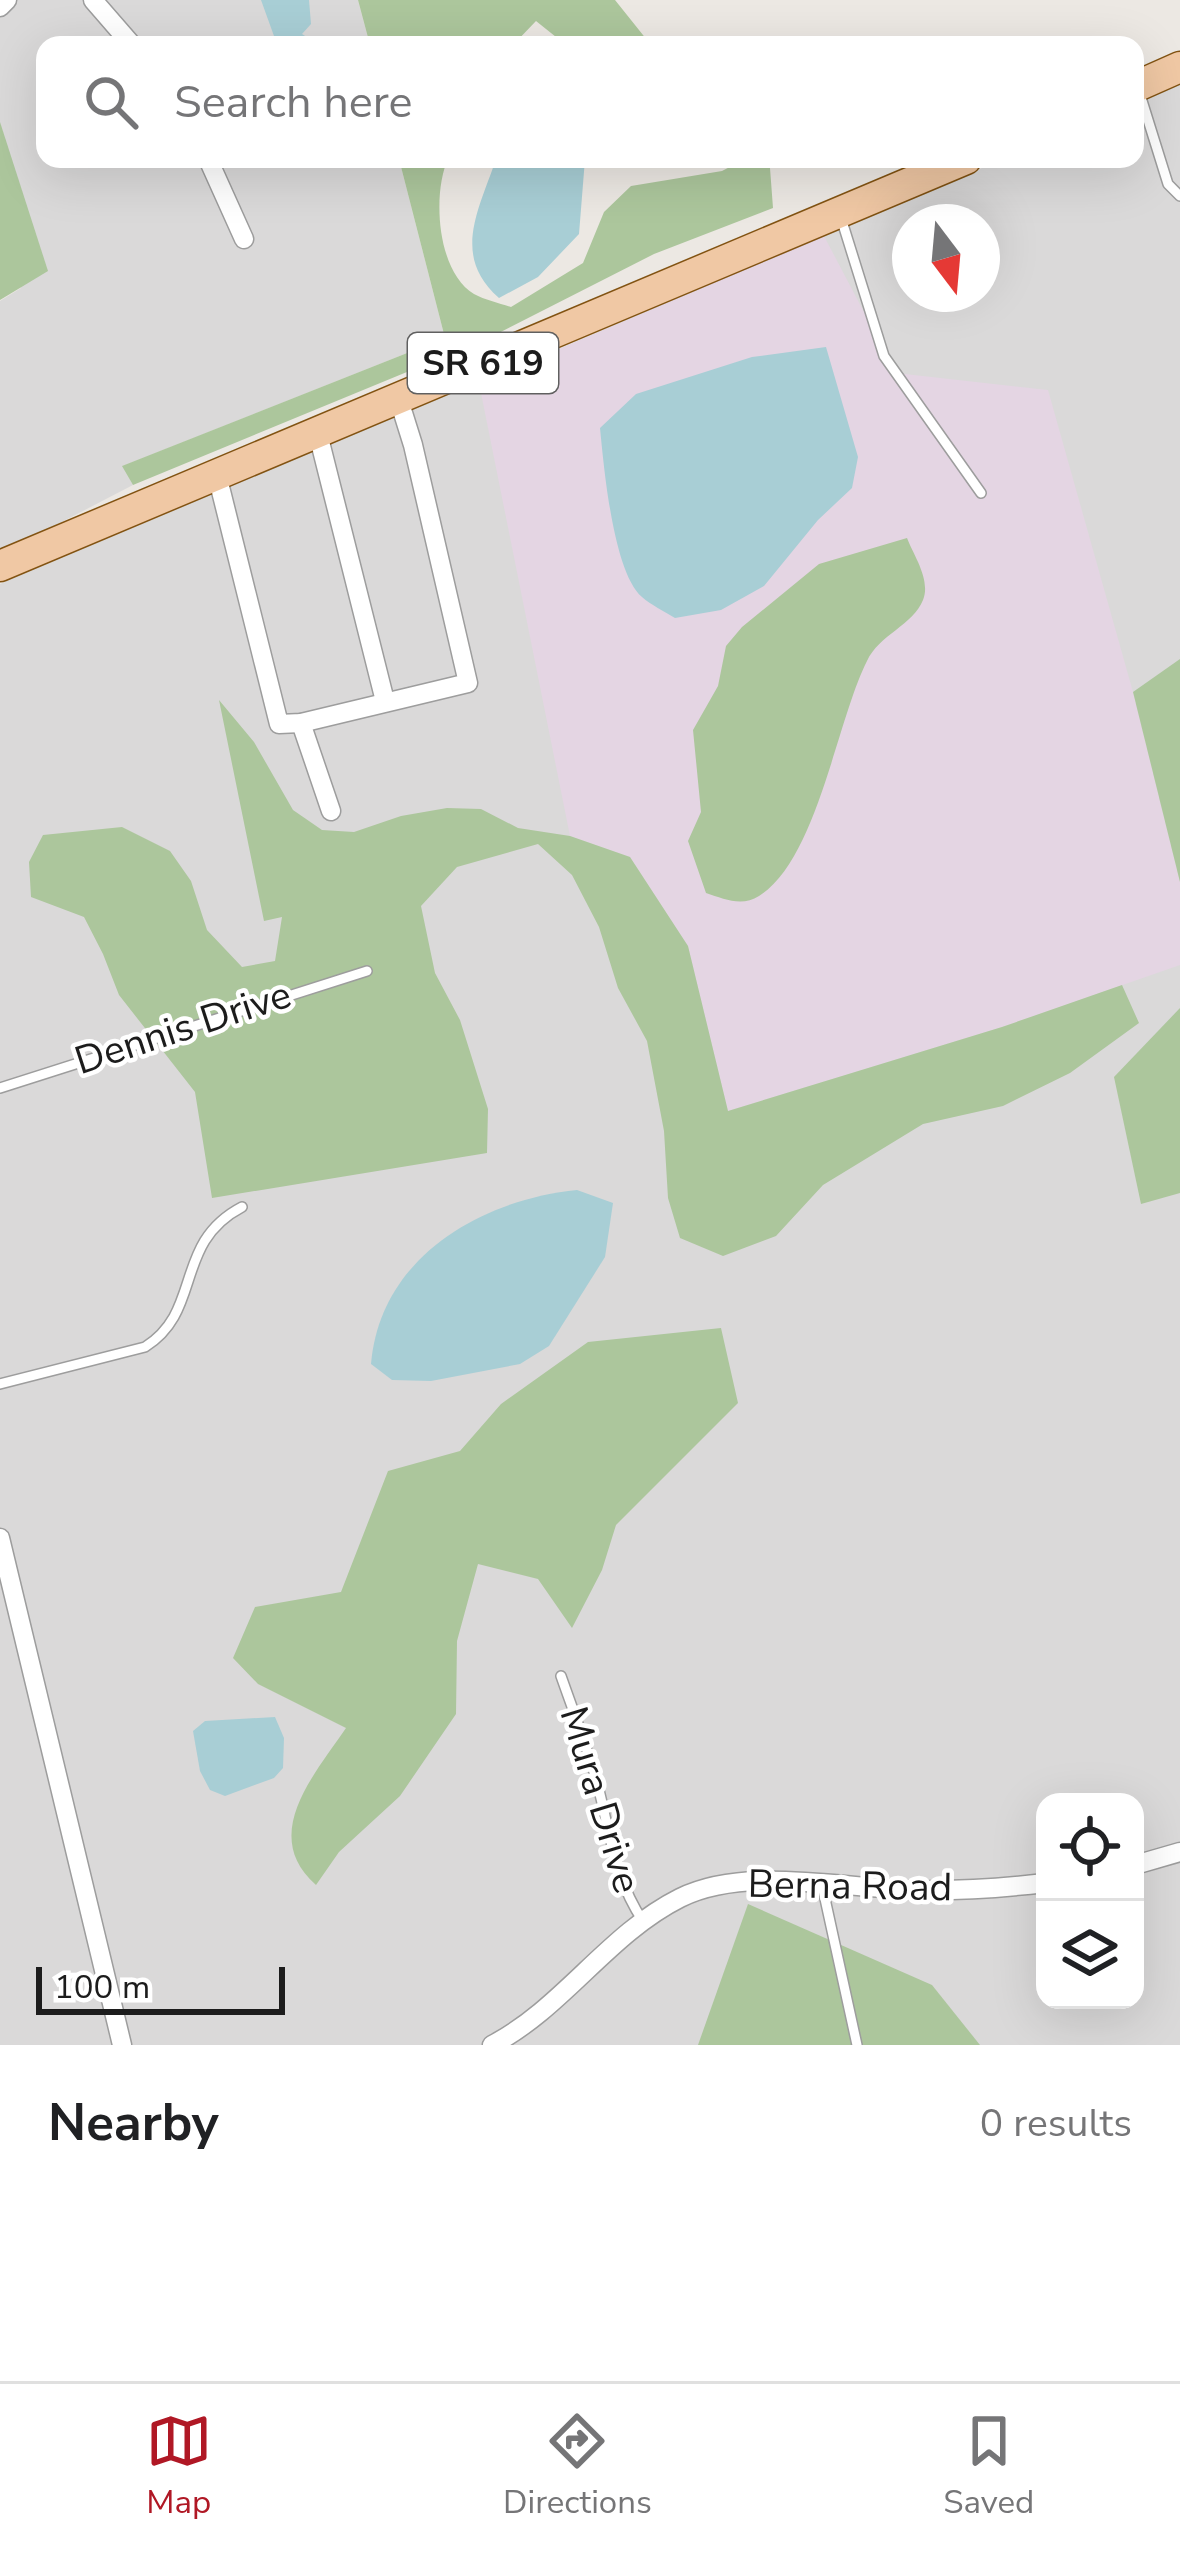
<!DOCTYPE html>
<html lang="en">
<head>
<meta charset="utf-8">
<style>
	:root { --surface:#fff; --page:#f2f2f2; --text:#202124; --muted:#757577; --line:#e0e0e0; --accent:#b01825 }
	body { margin:0; font-family:"Nunito Sans",sans-serif; background:var(--page); color:var(--text) }
	.controls { position:absolute; right:36px; bottom:36px; display:grid; overflow:hidden; border-radius:24px; box-shadow:0 12px 48px #0002 }
	.controls button { width:108px; height:108px; display:grid; place-items:center; padding:0; border:0; border-bottom:3px solid var(--line); background:var(--surface); color:var(--text); font:60px sans-serif }
	.compass { position:absolute; left:892px; top:204px; width:108px; height:108px; border-radius:50%; background:var(--surface); box-shadow:0 12px 48px #0002; rotate:164deg }
	.scale { position:absolute; left:36px; bottom:30px; width:249px; box-sizing:border-box; padding-left:12px; border:6px solid #1c1c1c; border-top:0; font-size:33px; line-height:42px; white-space:nowrap; color:#1c1c1c; -webkit-text-stroke:9px #fff; paint-order:stroke }
	.list { margin:0; padding:0; list-style:none }
	h2 { display:flex; justify-content:space-between; align-items:center; height:156px; margin:0; padding:0 48px; font-size:51px }
	h2 small { font-size:39px; font-weight:400; color:var(--muted) }
	.icon { flex:none; width:66px; height:66px; fill:none; stroke:currentColor; stroke-width:2; stroke-linecap:round; stroke-linejoin:round }
	.map { position:relative; flex:none; width:1180px; height:2045px; overflow:hidden }
	.search { position:absolute; background:var(--surface); box-shadow:0 12px 48px #0002; left:36px; right:36px; top:36px; height:132px; display:flex; align-items:center; gap:30px; box-sizing:border-box; padding:0 42px; border-radius:24px; color:var(--muted); font-size:45px }
	.sheet { height:336px; background:var(--surface) }
	nav { display:flex; justify-content:space-around; align-items:center; box-sizing:border-box; height:168px; border-top:3px solid var(--line); background:var(--surface); font-size:33px; color:var(--muted) }
	nav a { display:grid; justify-items:center; gap:6px }
	nav .on { color:var(--accent) }
	.map>svg:first-child { display:block }
	.residential { fill:#dad9d9; fill-rule:evenodd }
	.industrial { fill:#e4d5e3 }
	.forest { fill:#acc69c }
	.water { fill:#a8ced5 }
	.lines { fill:none; stroke-linecap:round; stroke-linejoin:round }
	.service-casing { stroke:#9d9d9d; stroke-width:12 }
	.minor-casing { stroke:#9d9d9d; stroke-width:21 }
	.primary-casing { stroke:#825312; stroke-width:33 }
	.service { stroke:#fff; stroke-width:9 }
	.minor { stroke:#fff; stroke-width:18 }
	.primary { stroke:#f0c8a4; stroke-width:30 }
	.labels { text-anchor:middle; dominant-baseline:central; stroke-width:9; stroke-linejoin:round; paint-order:stroke }
	.shield { fill:#fff; stroke:#606060; stroke-width:3 }
	.shield-label { font-size:36px; font-weight:bold; fill:#1c1c1c }
	.street-label { font-size:39px; fill:#1c1c1c; stroke:#fff }
</style>
</head>
<body>
<div class="map">
<svg width="1180" height="2045" viewBox="0 0 1180 2045">
	<rect width="100%" height="100%" fill="#ece8e3"/>
	<g class="residential">
		<polygon points="0,0 358,0 370,45 45,45 45,159 399,159 445,338 123,466 133,485 0,554 0,301 21,288 0,250"/>
		<path d="M 1180,83 L 1180,2045 L 0,2045 L 0,584 L 180,508 L 178,492 L 476,366 L 480,383 L 1003,159 L 1135,159 L 1135,102 ZM 910,222 L 982,222 L 982,294 L 910,294 ZM 1045,1802 L 1135,1802 L 1135,2000 L 1045,2000 Z"/>
	</g>
	<polygon class="industrial" points="824,236 896,373 1048,390 1133,692 1180,882 1180,965 1002,1027 728,1111 688,946 630,857 570,836 479,383"/>
	<g class="forest">
		<polygon points="358,0 615,0 651,45 566,45 536,21 513,45 370,45"/>
		<polygon points="0,122 48,271 0,300"/>
		<path d="M 399,159 L 448,159 C 432,194 437,272 474,294 C 485,300 499,303 511,307 L 583,263 L 604,212 L 631,186 L 722,171 L 745,159 L 760,159 L 770,168 L 773,208 L 654,254 L 487,339 L 133,485 L 122,466 L 445,338 Z"/>
		<path d="M 907,538 C 914,556 931,580 923,600 C 913,625 879,635 867,661 C 837,720 817,860 759,896 C 742,907 724,899 706,893 L 688,841 L 701,812 L 693,730 L 718,686 L 726,646 L 742,627 L 819,564 Z"/>
		<polygon points="1180,659 1180,882 1133,692"/>
		<polygon points="219,700 254,742 293,810 322,830 354,832 401,816 447,808 481,809 518,828 570,836 630,857 688,946 728,1111 1002,1027 1122,985 1139,1023 1070,1073 1003,1106 923,1124 823,1185 776,1236 723,1256 680,1238 668,1198 664,1131 647,1041 618,988 599,927 572,875 538,844 457,867 421,906 435,973 460,1020 488,1109 487,1153 212,1198 195,1092 119,995 103,954 84,917 31,897 29,862 43,835 122,827 170,851 191,881 207,930 242,967 275,961 282,917 264,921"/>
		<polygon points="1180,1008 1180,1193 1141,1204 1114,1077"/>
		<path d="M 721,1328 L 738,1403 L 616,1525 L 602,1570 L 572,1628 L 538,1579 L 478,1564 L 457,1641 L 456,1714 L 400,1796 L 339,1852 L 316,1885 C 259,1835 315,1774 346,1728 L 258,1684 L 233,1658 L 255,1607 L 341,1592 L 388,1471 L 460,1451 L 501,1404 L 588,1342 Z"/>
		<polygon points="748,1904 932,1985 980,2045 698,2045"/>
	</g>
	<g class="water">
		<polygon points="261,0 309,0 311,24 302,34 319,45 291,45 286,38 274,36"/>
		<path d="M 496,159 L 585,159 L 579,234 L 538,277 L 499,298 C 451,256 479,210 496,159 Z"/>
		<path d="M 826,347 L 858,457 L 852,488 L 818,520 L 764,586 L 721,610 L 675,618 C 664,611 651,605 642,597 C 613,572 604,467 600,428 L 636,394 L 752,357 Z"/>
		<path d="M 577,1190 L 613,1203 L 605,1257 L 549,1346 L 520,1364 L 431,1381 L 392,1380 L 371,1364 C 380,1258 479,1200 577,1190 Z"/>
		<polygon points="275,1717 284,1738 283,1768 274,1778 225,1796 210,1790 200,1771 193,1731 205,1721"/>
	</g>
	<g class="lines">
		<g class="service-casing">
			<g id="service">
				<polyline points="1139,91 1168,184 1180,196"/>
				<polyline points="841,218 884,356 981,493"/>
				<polyline points="0,1088 367,971"/>
				<path d="M 0,1384 L 145,1347 C 203,1311 173,1243 242,1207"/>
				<path d="M 561,1676 C 574,1713 588,1749 598,1786 C 610,1833 615,1880 643,1921"/>
				<polyline points="822,1885 857,2045"/>
			</g>
		</g>
		<g class="minor-casing">
			<g id="minor">
				<polyline points="93,0 132,45"/>
				<polyline points="0,7 7,0"/>
				<polyline points="208,159 244,239"/>
				<polyline points="318,434 385,701"/>
				<polyline points="217,475 279,724 301,723 468,683 413,445 398,397"/>
				<polyline points="301,723 331,811"/>
				<polyline points="0,1538 122,2045"/>
				<polyline points="1135,1865 1180,1852"/>
				<path d="M 492,2045 C 563,2008 608,1934 680,1898 C 746,1865 845,1889 916,1890 C 959,1891 1002,1888 1045,1883"/>
			</g>
		</g>
		<g class="primary-casing">
			<g id="primary">
				<polyline points="1135,87 1180,67"/>
				<polyline points="0,566 966,159"/>
			</g>
		</g>
		<use href="#service" class="service"/>
		<use href="#minor" class="minor"/>
		<use href="#primary" class="primary"/>
	</g>
	<g class="labels">
		<rect class="shield" x="408" y="333" width="150" height="60" rx="9"/>
		<g class="shield-label">
			<text x="483" y="363">SR 619</text>
		</g>
		<g class="street-label">
			<text transform="translate(183 1028) rotate(-18)">Dennis Drive</text>
			<text transform="translate(600 1800) rotate(73)">Mura Drive</text>
			<text transform="translate(850 1886) rotate(1)">Berna Road</text>
		</g>
	</g>
</svg>
<div class="controls">
<button><svg class="icon" aria-label="locate" viewBox="0 0 24 24"><circle cx="12" cy="12" r="6"/><path d="M12 2v4M12 18v4M2 12h4M18 12h4"/></svg></button>
<button><svg class="icon" aria-label="layers" viewBox="0 0 24 24"><path d="M12 4l9 5-9 5-9-5zM3 14l9 5 9-5"/></svg></button>
</div>
<svg class="compass" viewBox="-18 -18 36 36"><path d="M0-13l5 13h-10z" fill="#e53935"/><path d="M0 13l5-13h-10z" fill="#757577"/></svg>
<div class="scale">100 m</div>
<div class="search"><svg class="icon" aria-label="search" viewBox="0 0 24 24"><circle cx="10" cy="10" r="6"/><path d="M15 15l6 6"/></svg>Search here</div>
</div>
<section class="sheet">
<h2>Nearby<small>0 results</small></h2>
<ul class="list">
</ul>
</section>
<nav>
<a class="on"><svg class="icon" aria-label="map" viewBox="0 0 24 24"><path d="M3 6l6-2 6 2 6-2v14l-6 2-6-2-6 2zM9 4v14M15 6v14"/></svg>Map</a>
<a><svg class="icon" aria-label="directions" viewBox="0 0 24 24"><path d="M12 3l9 9-9 9-9-9zM9 14v-3h6M13 9l2 2-2 2"/></svg>Directions</a>
<a><svg class="icon" aria-label="saved" viewBox="0 0 24 24"><path d="M7 4h10v16l-5-4-5 4z"/></svg>Saved</a>
</nav>
</body>
</html>
